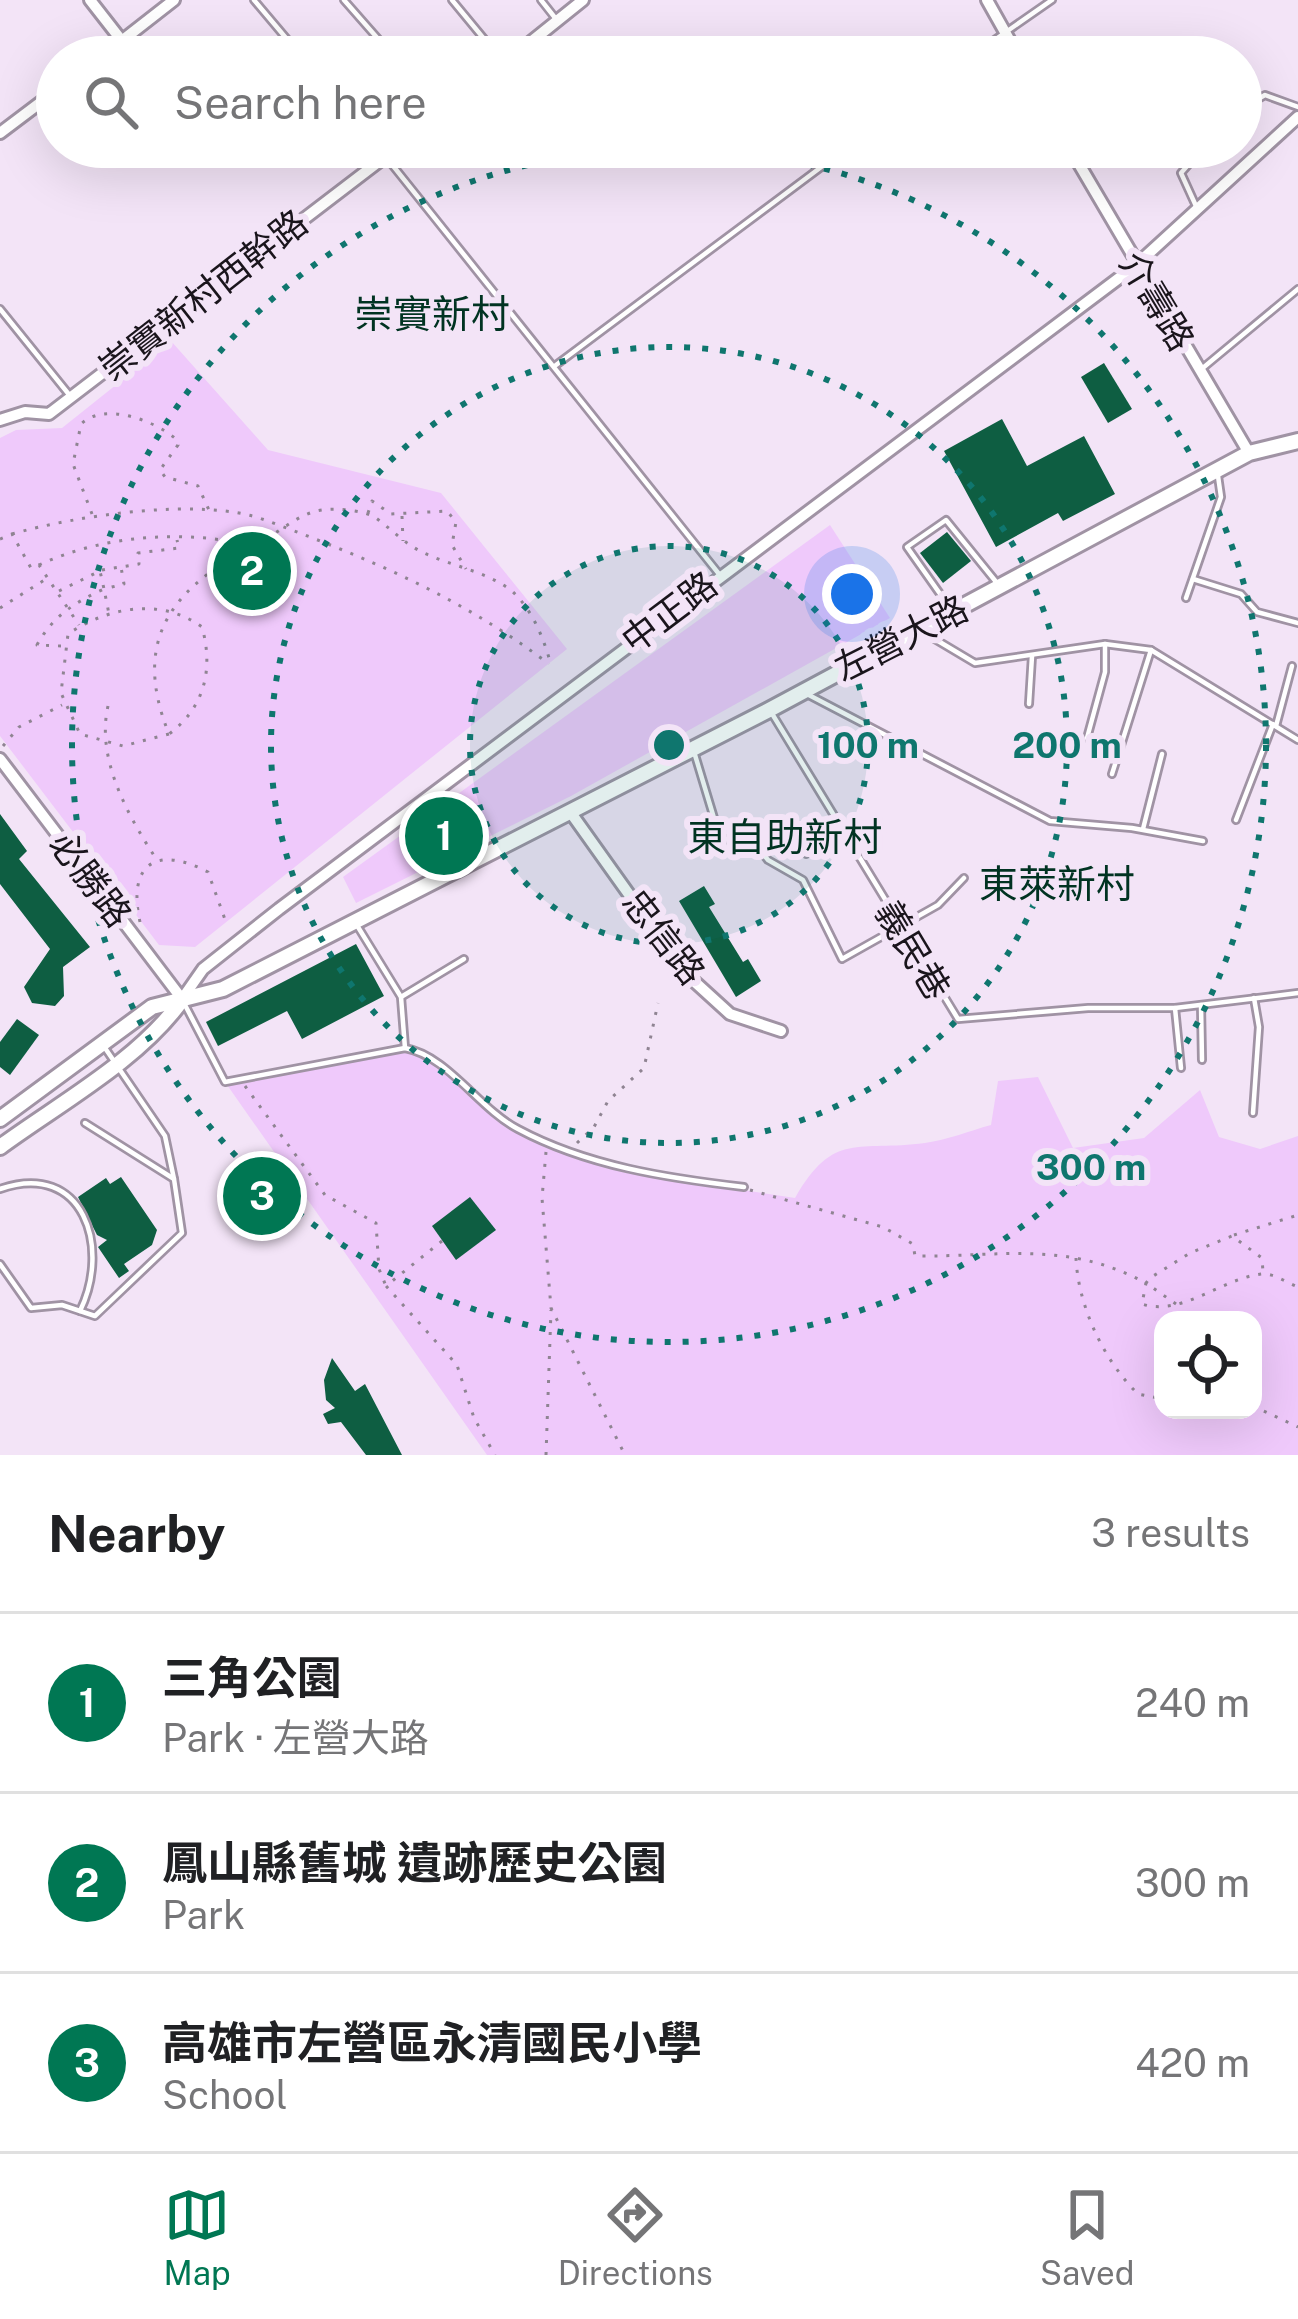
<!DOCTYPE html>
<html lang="en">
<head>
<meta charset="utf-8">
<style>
	:root { --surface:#fff; --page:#f6f6f6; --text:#202124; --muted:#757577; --line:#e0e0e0; --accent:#007753 }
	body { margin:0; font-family:"Public Sans","Noto Sans TC",sans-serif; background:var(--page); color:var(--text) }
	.controls { position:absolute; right:36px; bottom:36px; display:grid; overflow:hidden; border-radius:24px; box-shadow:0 12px 48px #0002 }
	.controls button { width:108px; height:108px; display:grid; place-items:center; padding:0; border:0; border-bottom:3px solid var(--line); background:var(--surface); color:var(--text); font:60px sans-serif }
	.you { position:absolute; left:852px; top:594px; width:42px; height:42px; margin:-30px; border:9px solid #fff; border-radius:50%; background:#1a73e8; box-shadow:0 0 0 18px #1a73e833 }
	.badge { display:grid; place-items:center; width:78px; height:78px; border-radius:50%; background:var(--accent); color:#fff; font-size:39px; font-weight:700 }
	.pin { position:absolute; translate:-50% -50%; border:6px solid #fff; box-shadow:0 3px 12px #0006 }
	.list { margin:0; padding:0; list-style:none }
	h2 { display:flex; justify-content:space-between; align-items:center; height:156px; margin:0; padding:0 48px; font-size:51px }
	h2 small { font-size:39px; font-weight:400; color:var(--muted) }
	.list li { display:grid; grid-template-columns:78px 1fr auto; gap:36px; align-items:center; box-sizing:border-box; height:180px; padding:0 48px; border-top:3px solid var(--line) }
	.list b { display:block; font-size:45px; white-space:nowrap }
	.list p { margin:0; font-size:39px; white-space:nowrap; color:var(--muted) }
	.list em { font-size:39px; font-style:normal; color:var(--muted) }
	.icon { flex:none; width:66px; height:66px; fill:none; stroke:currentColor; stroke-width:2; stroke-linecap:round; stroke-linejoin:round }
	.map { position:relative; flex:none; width:1298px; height:1455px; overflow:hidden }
	.search { position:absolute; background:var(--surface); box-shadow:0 12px 48px #0002; left:36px; right:36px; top:36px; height:132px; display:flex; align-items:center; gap:30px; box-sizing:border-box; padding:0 42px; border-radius:66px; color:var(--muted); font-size:45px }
	.sheet { height:696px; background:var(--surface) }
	nav { display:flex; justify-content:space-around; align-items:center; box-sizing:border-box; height:168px; border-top:3px solid var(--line); background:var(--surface); font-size:33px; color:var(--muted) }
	nav a { display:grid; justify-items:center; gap:6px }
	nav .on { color:var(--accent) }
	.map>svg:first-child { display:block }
	.green { fill:#efc9fb; fill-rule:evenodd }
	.building { fill:#0e5e42 }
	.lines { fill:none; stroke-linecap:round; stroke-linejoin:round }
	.service-casing { stroke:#a093a4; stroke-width:10 }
	.minor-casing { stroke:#a093a4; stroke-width:16 }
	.tertiary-casing { stroke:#a093a4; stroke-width:20 }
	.path { stroke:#8f8492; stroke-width:3; stroke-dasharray:3 9; stroke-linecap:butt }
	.service { stroke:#fff; stroke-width:4.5 }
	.minor { stroke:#fff; stroke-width:10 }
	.tertiary { stroke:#fff; stroke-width:14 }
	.ring { fill:none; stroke:#0f766e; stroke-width:6; stroke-dasharray:6 12 }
	.labels { text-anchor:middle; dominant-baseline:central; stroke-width:12; stroke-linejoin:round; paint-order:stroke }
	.street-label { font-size:36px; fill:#1a151c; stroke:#f3e4f7 }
	.neighbourhood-label { font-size:39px; fill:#013322; stroke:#f3e4f7 }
	.centre { fill:#0f766e; stroke:#f3e4f7; stroke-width:6 }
	.ring-label { font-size:36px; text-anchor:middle; font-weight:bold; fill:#0f766e; stroke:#f3e4f7; stroke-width:12; stroke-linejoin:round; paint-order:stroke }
</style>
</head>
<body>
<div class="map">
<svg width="1298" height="1455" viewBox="0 0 1298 1455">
	<rect width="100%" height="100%" fill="#f3e4f7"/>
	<g class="green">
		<polygon points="171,341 268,450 441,493 567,649 195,947 159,945 0,736 0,438 16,430 62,428"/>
		<polygon points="830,525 890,618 571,796 356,903 343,877"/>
		<path d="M 405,1048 L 426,1052 L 488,1110 L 548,1145 L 658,1177 L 795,1198 C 834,1130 858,1152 925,1143 C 947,1140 969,1131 991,1125 L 998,1081 L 1038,1077 L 1073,1148 L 1144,1138 L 1200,1090 L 1219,1137 L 1260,1149 L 1298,1136 L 1298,1455 L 487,1455 L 225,1082 ZM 1163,1320 L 1253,1320 L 1253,1410 L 1163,1410 Z"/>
	</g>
	<g class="building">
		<polygon points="1104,363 1132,409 1108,423 1081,377"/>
		<polygon points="1002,419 1027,466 1084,436 1115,494 1063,521 1058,513 996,547 944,451"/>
		<polygon points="947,532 971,561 943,583 920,553"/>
		<polygon points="0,814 27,851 19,859 90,947 63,967 64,996 55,1006 32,1003 24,987 50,949 0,884"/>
		<polygon points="704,886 715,904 709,907 743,962 748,959 761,981 736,997 679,901"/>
		<polygon points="356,944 384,996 302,1039 287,1011 218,1046 206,1022"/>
		<polygon points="17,1019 39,1035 10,1075 0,1067 0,1042"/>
		<polygon points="121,1177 157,1230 152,1245 124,1264 129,1271 119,1278 98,1247 107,1240 97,1235 78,1197 106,1178 110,1184"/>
		<polygon points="470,1197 496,1230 456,1260 432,1226"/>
		<polygon points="332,1358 355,1391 365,1384 402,1455 366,1455 341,1422 328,1424 323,1414 335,1408 326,1400 324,1380"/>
	</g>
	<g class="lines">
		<g class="service-casing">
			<g id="service">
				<polyline points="254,0 302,57"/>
				<polyline points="344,0 394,57"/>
				<polyline points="452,0 499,57"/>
				<polyline points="541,0 556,19"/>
				<polyline points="970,57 1052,0"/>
				<polyline points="1241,109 1265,95 1298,107"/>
				<polyline points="378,147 719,574"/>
				<polyline points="1196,206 1181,173 1204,147"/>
				<polyline points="0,309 71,397"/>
				<polyline points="556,365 848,147"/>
				<polyline points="1204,367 1298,289"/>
				<polyline points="1193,579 1241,594 1257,612 1298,623"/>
				<polyline points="1186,598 1221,497 1218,476"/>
				<polyline points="950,608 907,547 946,520 997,583"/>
				<polyline points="923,632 975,663 1105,644 1151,650 1298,740"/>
				<polyline points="805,693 1050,821 1132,828 1203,841"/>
				<polyline points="1029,704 1032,656"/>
				<polyline points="771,712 958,1019 1088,1008 1175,1008 1298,993"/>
				<polyline points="1276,726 1292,666"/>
				<polyline points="1087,738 1105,672 1105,644"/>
				<polyline points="695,755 720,838 755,844 768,860 803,880 842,959 938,905 964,878"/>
				<polyline points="1112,774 1151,650"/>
				<polyline points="1236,820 1273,724"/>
				<polyline points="1143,829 1162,754"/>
				<polyline points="806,854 842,832"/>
				<path d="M 358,927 L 401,997 L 405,1048 C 448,1056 478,1108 518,1129 C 587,1166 667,1178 744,1187"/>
				<polyline points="401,997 464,959"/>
				<polyline points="185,1005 225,1082 405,1048"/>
				<polyline points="1201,1005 1202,1060"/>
				<polyline points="1175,1008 1181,1068"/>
				<polyline points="105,1048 165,1136 174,1179"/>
				<polyline points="1253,1113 1259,1027 1254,998"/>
				<path d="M 0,1189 C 84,1160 111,1248 80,1311"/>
				<polyline points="0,1264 31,1308 62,1305 95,1316 182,1233 174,1179 85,1123"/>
			</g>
		</g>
		<g class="minor-casing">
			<g id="minor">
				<polyline points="90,0 122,41"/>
				<polyline points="987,0 1019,57"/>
				<polyline points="101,57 174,0"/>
				<polyline points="512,57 583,0"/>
				<polyline points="0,133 57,90"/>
				<polyline points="1069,147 1249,453"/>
				<polyline points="0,420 25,412 49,414 398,147"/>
				<polyline points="0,759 182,999 203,969 279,909 1135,266 1298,117"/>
				<polyline points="571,813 685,973 730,1014 781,1031"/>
			</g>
		</g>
		<g class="tertiary-casing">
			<g id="tertiary">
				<polyline points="0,1119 152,1007 223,989 769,710 1249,453 1298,441"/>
				<path d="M 0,1147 C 60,1103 138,1061 182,1000"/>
			</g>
		</g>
		<g class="path">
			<polyline points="368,513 372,501 391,514 447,511 456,522 452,545 466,569"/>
			<path d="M 92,514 L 73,464 L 81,424 C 105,401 155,421 176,439 L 178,445 L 160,470 L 165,477 L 198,486 L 209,510"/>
			<polyline points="402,516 403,541"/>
			<path d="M 12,534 C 75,516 202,496 265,520 C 368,558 461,597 549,664"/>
			<polyline points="0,539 12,534 31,568 39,565 79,625"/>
			<path d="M 39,565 C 101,536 181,529 248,545"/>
			<polyline points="102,570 139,564 138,553 179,548 177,540"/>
			<polyline points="59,591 100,571 104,589 124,584 121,567"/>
			<polyline points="0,608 46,579"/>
			<path d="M 61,646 L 37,645 C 52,617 75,602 104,589 L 109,614"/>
			<path d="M 108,706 C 96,758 127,814 155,857"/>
			<path d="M 169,734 L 123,746 L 80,734 L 61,693 L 68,634 C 108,607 161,597 202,627 C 214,670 204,708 169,734 C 128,633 179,583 265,539 C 284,529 300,513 322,510 C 337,508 364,510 376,518 C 391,529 403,542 420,551 C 449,566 488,571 513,592 C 533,611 544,639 551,665"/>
			<polyline points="3,746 19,727 62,705"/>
			<path d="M 140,922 C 127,863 157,845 208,872 L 227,925"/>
			<polyline points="245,1086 325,1195 376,1223 379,1269 386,1286"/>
			<polyline points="577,1143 594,1127 608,1101 644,1068 658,1003"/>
			<polyline points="546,1152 542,1198 551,1308 625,1455"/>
			<path d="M 750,1190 L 883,1227 L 913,1244 L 915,1256 C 1001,1257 1066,1240 1146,1283 L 1142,1304 C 1182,1317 1222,1278 1262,1274 C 1274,1273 1287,1283 1298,1287"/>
			<polyline points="1234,1235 1298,1215"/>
			<polyline points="442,1241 386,1286 457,1365 474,1418 495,1455"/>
			<path d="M 1076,1258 C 1078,1306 1104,1361 1138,1394 L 1163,1399"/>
			<polyline points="1176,1304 1146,1283 1150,1278 1190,1253 1232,1236 1262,1258 1263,1272"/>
			<polyline points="1253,1406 1298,1427"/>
			<polyline points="546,1455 551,1310"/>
		</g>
		<use href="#service" class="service"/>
		<use href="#minor" class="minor"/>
		<use href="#tertiary" class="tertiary"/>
	</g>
	<circle cx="669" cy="745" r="199" fill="#0f766e" fill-opacity=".12"/>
	<g class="ring">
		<circle cx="669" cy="745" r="199"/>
		<circle cx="669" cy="745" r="398"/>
		<circle cx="669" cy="745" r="597"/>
	</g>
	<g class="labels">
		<g class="street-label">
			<text transform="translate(203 295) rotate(-38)">崇實新村西幹路</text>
			<text transform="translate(1157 301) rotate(59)">介壽路</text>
			<text transform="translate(669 612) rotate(-37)">中正路</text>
			<text transform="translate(901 638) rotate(-27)">左營大路</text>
			<text transform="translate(91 879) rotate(53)">必勝路</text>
			<text transform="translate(664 937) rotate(52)">忠信路</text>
			<text transform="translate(913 950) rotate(59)">義民巷</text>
		</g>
		<g class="neighbourhood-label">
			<text x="432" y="314">崇實新村</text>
			<text x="785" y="837">東自助新村</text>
			<text x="1057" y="884">東萊新村</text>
		</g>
	</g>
	<circle cx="669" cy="745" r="18" class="centre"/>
	<g class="ring-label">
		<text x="868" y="758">100 m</text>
		<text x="1067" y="758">200 m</text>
		<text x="1091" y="1180">300 m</text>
	</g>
</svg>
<div class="controls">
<button><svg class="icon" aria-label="locate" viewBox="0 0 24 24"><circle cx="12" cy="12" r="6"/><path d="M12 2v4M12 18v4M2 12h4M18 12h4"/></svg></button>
</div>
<div class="you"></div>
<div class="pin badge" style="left:444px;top:836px">1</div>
<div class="pin badge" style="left:252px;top:571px">2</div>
<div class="pin badge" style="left:262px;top:1196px">3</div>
<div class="search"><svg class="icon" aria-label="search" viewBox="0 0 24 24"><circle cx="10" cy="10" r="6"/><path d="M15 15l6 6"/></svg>Search here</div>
</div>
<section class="sheet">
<h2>Nearby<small>3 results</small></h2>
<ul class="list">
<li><span class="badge">1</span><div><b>三角公園</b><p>Park · 左營大路</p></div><em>240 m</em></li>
<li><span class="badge">2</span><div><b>鳳山縣舊城 遺跡歷史公園</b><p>Park</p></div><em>300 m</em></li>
<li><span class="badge">3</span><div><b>高雄市左營區永清國民小學</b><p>School</p></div><em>420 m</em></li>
</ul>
</section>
<nav>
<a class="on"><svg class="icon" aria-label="map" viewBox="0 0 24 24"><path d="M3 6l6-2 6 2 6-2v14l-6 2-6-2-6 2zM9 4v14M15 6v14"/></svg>Map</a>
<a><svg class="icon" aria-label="directions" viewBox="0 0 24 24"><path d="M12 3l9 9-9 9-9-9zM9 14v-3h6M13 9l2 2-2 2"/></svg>Directions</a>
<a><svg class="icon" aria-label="saved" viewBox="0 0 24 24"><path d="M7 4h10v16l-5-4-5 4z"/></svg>Saved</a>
</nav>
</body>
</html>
